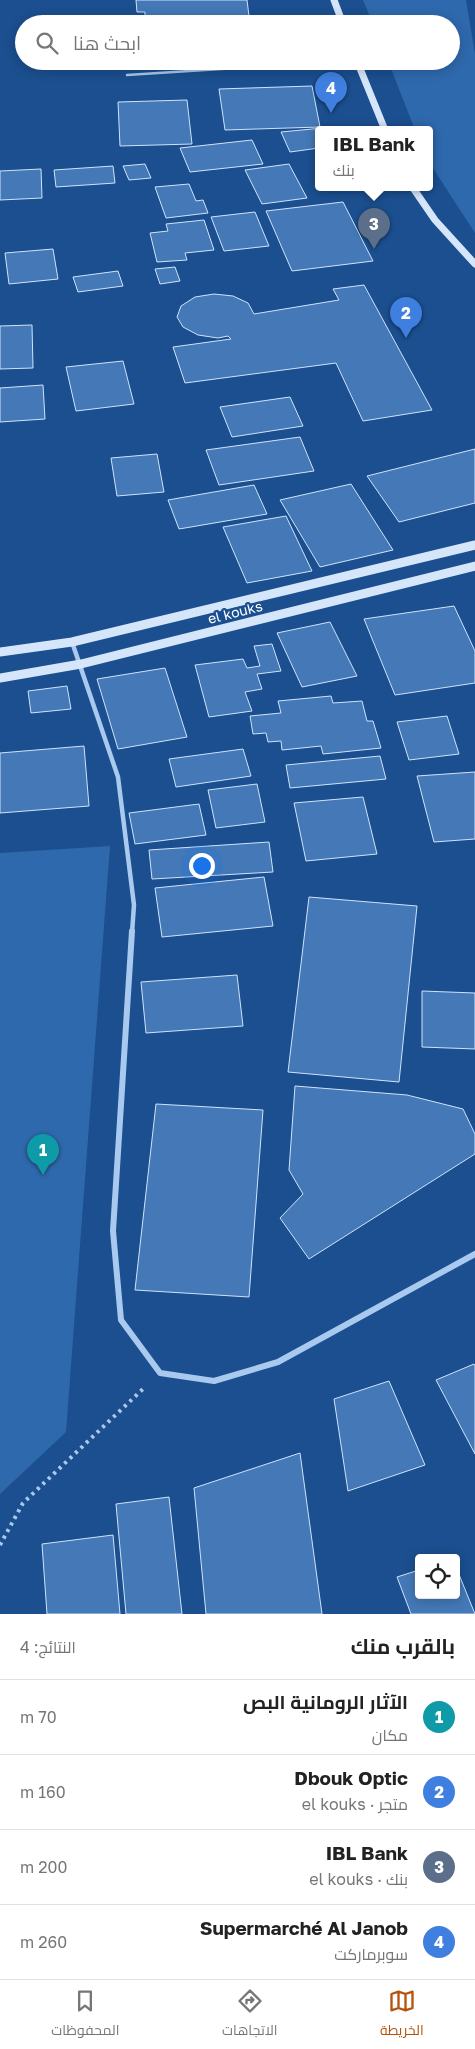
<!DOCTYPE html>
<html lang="ar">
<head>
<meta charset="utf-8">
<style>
	:root { --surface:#fff; --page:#f2f2f2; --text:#222; --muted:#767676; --line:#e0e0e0; --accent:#b45309 }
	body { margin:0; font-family:"Golos Text",Cairo,sans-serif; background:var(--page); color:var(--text); direction:rtl }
	.controls { position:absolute; right:15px; bottom:15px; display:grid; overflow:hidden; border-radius:5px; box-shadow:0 2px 12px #0003 }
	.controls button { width:45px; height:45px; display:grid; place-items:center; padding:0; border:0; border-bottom:1px solid var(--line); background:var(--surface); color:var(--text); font:25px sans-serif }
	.you { position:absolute; left:201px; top:865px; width:18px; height:18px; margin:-12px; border:4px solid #fff; border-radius:50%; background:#1a73e8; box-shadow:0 0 0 8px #1a73e833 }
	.badge { display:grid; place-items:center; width:32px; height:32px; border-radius:50%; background:var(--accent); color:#fff; font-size:16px; font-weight:700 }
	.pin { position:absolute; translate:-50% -41px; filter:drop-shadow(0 1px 2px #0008) }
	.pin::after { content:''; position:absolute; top:26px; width:18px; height:15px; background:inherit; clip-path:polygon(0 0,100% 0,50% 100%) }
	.popup { position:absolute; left:315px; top:126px; width:118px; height:65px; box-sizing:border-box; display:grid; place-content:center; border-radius:5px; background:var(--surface); filter:drop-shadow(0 1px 4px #0005); font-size:16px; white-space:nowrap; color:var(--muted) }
	.popup b { font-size:19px; color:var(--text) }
	.popup::after { content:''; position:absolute; left:50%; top:100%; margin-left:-10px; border:10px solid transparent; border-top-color:var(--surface) }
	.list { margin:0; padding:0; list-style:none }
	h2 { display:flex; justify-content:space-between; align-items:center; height:65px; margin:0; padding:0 20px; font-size:21px }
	h2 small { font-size:16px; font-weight:400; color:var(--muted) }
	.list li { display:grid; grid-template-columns:32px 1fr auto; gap:15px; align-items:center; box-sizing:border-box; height:75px; padding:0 20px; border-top:1px solid var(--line) }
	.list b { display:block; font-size:19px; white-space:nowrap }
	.list p { margin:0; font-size:16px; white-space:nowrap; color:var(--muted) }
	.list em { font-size:16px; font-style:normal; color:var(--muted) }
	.icon { flex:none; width:28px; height:28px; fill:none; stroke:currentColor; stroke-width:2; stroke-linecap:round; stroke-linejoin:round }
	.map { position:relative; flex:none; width:475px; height:1614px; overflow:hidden; direction:ltr }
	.search { position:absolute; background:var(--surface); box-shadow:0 2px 12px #0003; left:15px; right:15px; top:15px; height:55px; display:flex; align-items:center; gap:12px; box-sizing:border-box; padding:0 18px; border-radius:28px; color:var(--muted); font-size:19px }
	.sheet { height:365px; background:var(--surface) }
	nav { display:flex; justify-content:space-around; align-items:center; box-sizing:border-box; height:70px; border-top:1px solid var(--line); background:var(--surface); font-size:14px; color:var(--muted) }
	nav a { display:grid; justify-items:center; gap:2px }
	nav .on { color:var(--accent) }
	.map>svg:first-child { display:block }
	.green { fill:#2e69ad }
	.building { fill:#4478b7; stroke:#cfe3fa }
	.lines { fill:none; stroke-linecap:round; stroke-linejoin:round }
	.path { stroke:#a9c9ee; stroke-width:4; stroke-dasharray:3 4.5; stroke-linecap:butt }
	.service { stroke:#a9c9ee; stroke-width:2.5 }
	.minor-far1 { stroke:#a9c9ee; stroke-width:4.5 }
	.minor { stroke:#a9c9ee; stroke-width:6 }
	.secondary-far1 { stroke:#d6e6fa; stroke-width:7 }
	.secondary { stroke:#d6e6fa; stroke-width:9 }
	.labels { text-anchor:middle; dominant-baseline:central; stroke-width:4.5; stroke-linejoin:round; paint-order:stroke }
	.street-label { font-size:14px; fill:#fff; stroke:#1b4f8f }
</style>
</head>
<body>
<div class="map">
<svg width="475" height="1614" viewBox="0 0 475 1614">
	<rect width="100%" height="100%" fill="#1b4f8f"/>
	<g class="green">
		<polygon points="363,0 466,0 475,54 475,233 429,162 429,130 415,130 388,61 451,61 451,24 373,24"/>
		<polygon points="110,846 66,1432 0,1494 0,853"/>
	</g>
	<g class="building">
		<polygon points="136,0 247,0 249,16 145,19 145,12 137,12"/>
		<polygon points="312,86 320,127 225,130 219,89"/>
		<polygon points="187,100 192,144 120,146 118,102"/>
		<polygon points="333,127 334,130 319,130 319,148 290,152 281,132"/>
		<polygon points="252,140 263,164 190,172 180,148"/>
		<polygon points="145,164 151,178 129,180 123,166"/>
		<polygon points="289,164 307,198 262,204 245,170"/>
		<polygon points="113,166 115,183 56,187 54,170"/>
		<polygon points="41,169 42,198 0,200 0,171"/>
		<polygon points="189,184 196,201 203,200 208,213 166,218 155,187"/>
		<polygon points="343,202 373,261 292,271 266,211"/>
		<polygon points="255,212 269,246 224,251 211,217"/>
		<polygon points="204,220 214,250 185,253 187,260 157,262 150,233 168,231 166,224"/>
		<polygon points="53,249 58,279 9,284 5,253"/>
		<polygon points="175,267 180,281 160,284 155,269"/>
		<polygon points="118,271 123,286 78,292 73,277"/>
		<polygon points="364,285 432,410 363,421 336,363 185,383 173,347 231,339 228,336 218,338 198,335 183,327 177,317 181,306 195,297 214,294 233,296 248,303 254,314 339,300 333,289"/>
		<polygon points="32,325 33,368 0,369 0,326"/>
		<polygon points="123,361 134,404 76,411 66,367"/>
		<polygon points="43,385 45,419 0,422 0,388"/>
		<polygon points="290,397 303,426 232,437 220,407"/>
		<polygon points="300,437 314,471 219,485 206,450"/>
		<polygon points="475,449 475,503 399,522 367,476"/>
		<polygon points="157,454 164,492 117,496 111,458"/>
		<polygon points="351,484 393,550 320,567 280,500"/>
		<polygon points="254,485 267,514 179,529 168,500"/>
		<polygon points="286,516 312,571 247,583 223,527"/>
		<polygon points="454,606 475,651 475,683 395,695 364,619"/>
		<polygon points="330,622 357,676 302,687 277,633"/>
		<polygon points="272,644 281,671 257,674 262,689 245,692 252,711 209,717 195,665 243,659 247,668 260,666 254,646"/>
		<polygon points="165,668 187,737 118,749 97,679"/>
		<polygon points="67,686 71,709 31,713 28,691"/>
		<polygon points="331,696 333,703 362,701 367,721 373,721 381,748 323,754 321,746 282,750 281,741 268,742 266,733 253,734 250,716 281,713 278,701"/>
		<polygon points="447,716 459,754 409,760 397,722"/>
		<polygon points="84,746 89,806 0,813 0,753"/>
		<polygon points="243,749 251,776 176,787 169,759"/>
		<polygon points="380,756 386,779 290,788 286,765"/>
		<polygon points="475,772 475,839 434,842 417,776"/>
		<polygon points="257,784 265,822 216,828 208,790"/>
		<polygon points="363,797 377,854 306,861 294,803"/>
		<polygon points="199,804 206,835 135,844 129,813"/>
		<polygon points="269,842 273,872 152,879 149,850"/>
		<polygon points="264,877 273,926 162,937 155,888"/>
		<polygon points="309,897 417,906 399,1082 288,1072"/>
		<polygon points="237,975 243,1026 146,1033 141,982"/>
		<polygon points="422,991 475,993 475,1049 422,1047"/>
		<polygon points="295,1086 407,1095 463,1109 475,1134 475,1154 309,1259 280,1218 303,1194 289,1170"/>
		<polygon points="156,1104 263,1110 249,1297 135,1290"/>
		<polygon points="474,1364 475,1366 475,1454 436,1380"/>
		<polygon points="389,1381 425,1465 348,1491 334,1399"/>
		<polygon points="300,1453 322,1614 206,1614 194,1488"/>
		<polygon points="169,1497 182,1614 126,1614 116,1504"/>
		<polygon points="113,1535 120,1614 47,1614 42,1544"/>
		<polygon points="456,1567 475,1614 411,1614 397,1577 419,1570 419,1595 456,1595"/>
	</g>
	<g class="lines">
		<polyline class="path" points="0,1545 23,1503 144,1388"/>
		<polyline class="service" points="127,75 344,61"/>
		<polyline class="minor-far1" points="72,642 118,777 134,905 132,933"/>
		<polyline class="minor" points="132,931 113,1231 121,1320 160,1373 214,1381 278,1362 475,1254"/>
		<g class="secondary-far1">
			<polyline points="334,0 343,24"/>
			<polyline points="357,61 385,130"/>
			<polyline points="413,188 435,220 475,264"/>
		</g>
		<g class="secondary">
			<polyline points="0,652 72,642 475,545"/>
			<polyline points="0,678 81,664 475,566"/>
		</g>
	</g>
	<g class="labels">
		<g class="street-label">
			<text transform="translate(235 612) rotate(-14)">el kouks</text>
		</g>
	</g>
</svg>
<div class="controls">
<button><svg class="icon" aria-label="locate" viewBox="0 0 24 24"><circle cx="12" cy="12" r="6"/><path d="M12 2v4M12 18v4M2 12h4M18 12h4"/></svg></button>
</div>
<div class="you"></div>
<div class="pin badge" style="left:43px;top:1175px;background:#0f9aa8">1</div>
<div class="pin badge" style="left:406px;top:338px;background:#3f7fe0">2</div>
<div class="pin badge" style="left:374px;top:249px;background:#5c6f8a">3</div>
<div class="popup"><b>IBL Bank</b>بنك</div>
<div class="pin badge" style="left:331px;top:113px;background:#3f7fe0">4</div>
<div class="search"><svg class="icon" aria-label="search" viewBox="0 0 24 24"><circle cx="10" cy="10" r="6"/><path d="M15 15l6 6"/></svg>ابحث هنا</div>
</div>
<section class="sheet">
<h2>بالقرب منك<small>النتائج: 4</small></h2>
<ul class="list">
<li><span class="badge" style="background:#0f9aa8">1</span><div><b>الآثار الرومانية البص</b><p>مكان</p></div><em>70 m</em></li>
<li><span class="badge" style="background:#3f7fe0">2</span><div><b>Dbouk Optic</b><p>متجر · el kouks</p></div><em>160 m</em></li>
<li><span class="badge" style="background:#5c6f8a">3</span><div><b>IBL Bank</b><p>بنك · el kouks</p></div><em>200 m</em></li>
<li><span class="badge" style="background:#3f7fe0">4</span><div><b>Supermarché Al Janob</b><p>سوبرماركت</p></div><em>260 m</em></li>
</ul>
</section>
<nav>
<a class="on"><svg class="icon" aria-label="map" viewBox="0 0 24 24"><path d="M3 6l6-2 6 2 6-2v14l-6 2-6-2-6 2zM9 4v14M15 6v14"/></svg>الخريطة</a>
<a><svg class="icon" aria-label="directions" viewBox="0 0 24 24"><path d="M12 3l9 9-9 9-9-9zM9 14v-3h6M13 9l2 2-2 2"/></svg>الاتجاهات</a>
<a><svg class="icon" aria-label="saved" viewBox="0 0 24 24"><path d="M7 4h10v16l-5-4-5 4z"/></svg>المحفوظات</a>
</nav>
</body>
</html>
